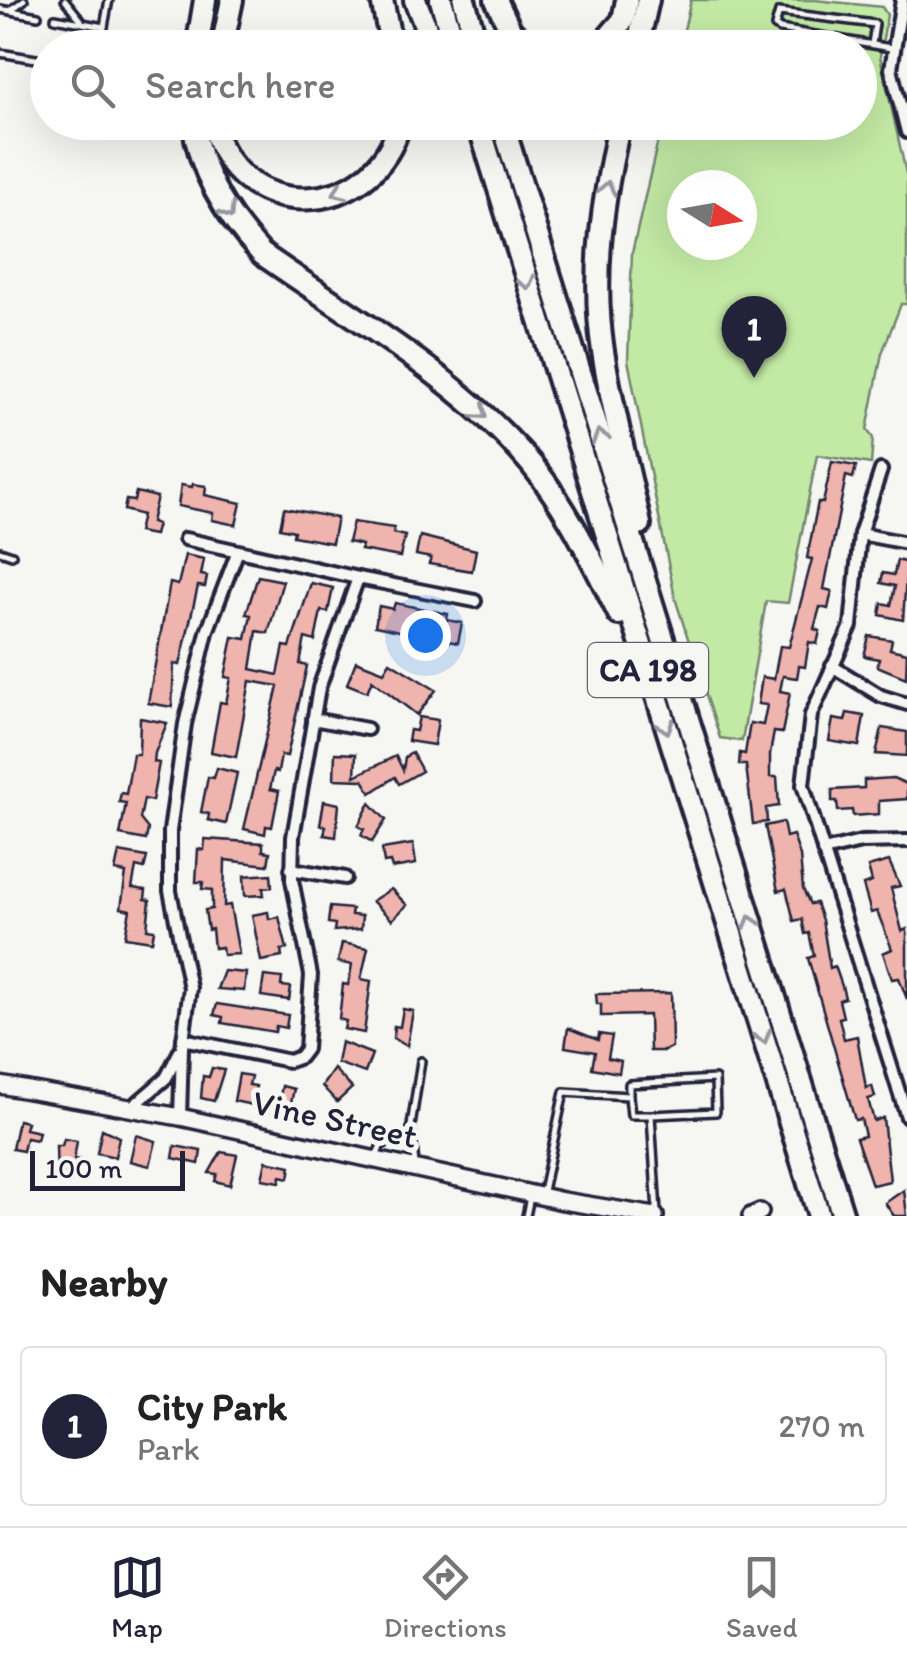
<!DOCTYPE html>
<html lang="en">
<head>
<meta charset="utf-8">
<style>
	:root { --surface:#fff; --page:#f6f6f6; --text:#222; --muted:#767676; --line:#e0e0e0; --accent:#22223b }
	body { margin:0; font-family:Itim,sans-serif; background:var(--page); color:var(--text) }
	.compass { position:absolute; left:667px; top:170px; width:90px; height:90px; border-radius:50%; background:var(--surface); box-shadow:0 10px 40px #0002; rotate:101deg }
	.scale { position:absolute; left:30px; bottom:25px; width:155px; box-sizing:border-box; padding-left:10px; border:5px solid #22223b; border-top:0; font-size:28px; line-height:35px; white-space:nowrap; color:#22223b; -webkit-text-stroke:8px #f6f6f2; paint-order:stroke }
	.you { position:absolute; left:425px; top:635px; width:35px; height:35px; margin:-25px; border:8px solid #fff; border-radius:50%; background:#1a73e8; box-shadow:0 0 0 15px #1a73e833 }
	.badge { display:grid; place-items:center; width:65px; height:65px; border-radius:50%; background:var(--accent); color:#fff; font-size:32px; font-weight:700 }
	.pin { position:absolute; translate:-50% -82px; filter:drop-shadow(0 2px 5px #0008) }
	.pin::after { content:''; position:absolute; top:52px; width:35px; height:30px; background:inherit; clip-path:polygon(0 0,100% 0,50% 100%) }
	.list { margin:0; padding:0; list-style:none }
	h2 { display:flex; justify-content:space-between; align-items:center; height:130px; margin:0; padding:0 40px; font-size:42px }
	h2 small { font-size:32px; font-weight:400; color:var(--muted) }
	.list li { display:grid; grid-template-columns:65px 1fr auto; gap:30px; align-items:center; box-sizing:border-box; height:160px; margin:0 20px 20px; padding:0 20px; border:2px solid var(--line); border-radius:10px }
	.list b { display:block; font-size:38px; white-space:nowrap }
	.list p { margin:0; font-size:32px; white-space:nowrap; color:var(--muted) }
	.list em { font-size:32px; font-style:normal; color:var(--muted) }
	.icon { flex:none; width:55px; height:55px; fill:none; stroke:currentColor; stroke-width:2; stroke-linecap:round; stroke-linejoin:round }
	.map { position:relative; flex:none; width:907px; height:1216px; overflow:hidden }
	.search { position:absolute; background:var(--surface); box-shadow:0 10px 40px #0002; left:30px; right:30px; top:30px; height:110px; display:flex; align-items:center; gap:25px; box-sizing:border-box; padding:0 35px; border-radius:55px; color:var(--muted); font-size:38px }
	.sheet { height:310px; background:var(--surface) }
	nav { display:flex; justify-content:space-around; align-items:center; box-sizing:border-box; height:140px; border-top:2px solid var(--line); background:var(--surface); font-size:28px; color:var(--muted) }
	nav a { display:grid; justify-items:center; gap:5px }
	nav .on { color:var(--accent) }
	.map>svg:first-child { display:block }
	.green { fill:#c3eaa5; stroke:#728670; stroke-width:2.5; fill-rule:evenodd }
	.building { fill:#f0b4ae; stroke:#22223b; stroke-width:2.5 }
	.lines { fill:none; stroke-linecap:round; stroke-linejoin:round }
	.lane-casing { stroke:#22223b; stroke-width:12 }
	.street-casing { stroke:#22223b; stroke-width:18 }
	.secondary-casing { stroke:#22223b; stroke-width:22 }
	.highway-casing { stroke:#22223b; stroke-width:28 }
	.lane { stroke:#f6f6f2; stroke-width:5 }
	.street { stroke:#f6f6f2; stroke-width:10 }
	.secondary { stroke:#f6f6f2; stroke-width:15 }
	.highway { stroke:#f6f6f2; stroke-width:20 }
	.oneway { stroke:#9797a0 }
	.labels { text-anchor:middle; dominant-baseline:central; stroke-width:10; stroke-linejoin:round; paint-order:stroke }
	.shield { fill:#f6f6f2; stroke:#626272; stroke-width:2.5 }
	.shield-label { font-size:32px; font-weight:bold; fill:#22223b }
	.street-label { font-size:35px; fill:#22223b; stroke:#f6f6f2 }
</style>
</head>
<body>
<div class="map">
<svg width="907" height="1216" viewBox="0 0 907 1216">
	<rect width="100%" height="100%" fill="#f6f6f2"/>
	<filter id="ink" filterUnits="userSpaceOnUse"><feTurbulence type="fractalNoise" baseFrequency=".01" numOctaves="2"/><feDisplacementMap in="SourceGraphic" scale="20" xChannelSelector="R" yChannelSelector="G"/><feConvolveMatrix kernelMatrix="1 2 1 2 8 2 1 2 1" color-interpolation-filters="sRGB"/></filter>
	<g filter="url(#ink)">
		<path class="green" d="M 691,0 L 815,0 L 882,7 L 887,15 L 880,56 L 907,178 L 907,304 L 901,304 L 882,353 L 867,430 L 873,438 L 871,464 L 817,455 L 788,603 L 766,601 L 742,741 L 720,738 L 675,598 L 628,360 L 632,253 L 662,123 L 860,122 L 860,48 L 680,47 ZM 682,185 L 742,185 L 742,245 L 682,245 Z"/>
		<g class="building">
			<polygon points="832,462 856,466 853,478 846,476 824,589 832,591 828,609 820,607 814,629 820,631 817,644 809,642 805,667 799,666 797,678 783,676 780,691 790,693 782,733 774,732 770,754 770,777 777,777 779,806 766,808 767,822 753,824 746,765 739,765 740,753 745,754 750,723 763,725 767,705 758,704 762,677 774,679 780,646 789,647 812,559 807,558 818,502 823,503"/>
			<polygon points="193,484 206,486 205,495 241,503 236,525 212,520 213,513 178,506 181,485 192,487"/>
			<polygon points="136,492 157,497 151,522 157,524 154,535 138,532 142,515 124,510 126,500 134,501"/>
			<polygon points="284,508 337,518 332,543 293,536 294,531 280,528"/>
			<polygon points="353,522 394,528 393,533 405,536 400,557 361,550 362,545 348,542"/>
			<polygon points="420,536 476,550 472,571 429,564 431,558 416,555"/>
			<polygon points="185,555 204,559 201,575 207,576 205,587 198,586 180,665 174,664 172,707 148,703 170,583 178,585"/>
			<polygon points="897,560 907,563 903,620 880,615 882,603 891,605 895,586 881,583 883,573 894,575"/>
			<polygon points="258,576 283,581 268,633 257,631 251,669 278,675 284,646 290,647 311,583 333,588 328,612 321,611 315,641 305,638 300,664 307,666 287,756 281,755 278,772 274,771 270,789 279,791 272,827 266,826 265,834 244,829 278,686 250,681 236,757 211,752 220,702 226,703 231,678 225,677 233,637 246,639 251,615 246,614"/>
			<polygon points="395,603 448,614 447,620 462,623 458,643 375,626 379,606 393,609"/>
			<polygon points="869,636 892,640 890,649 907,653 906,678 877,666 879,659 864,656"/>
			<polygon points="356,661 384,672 390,662 436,690 417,715 372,680 367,692 347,684"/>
			<polygon points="847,713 864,716 859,746 829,741 833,719 845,721"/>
			<polygon points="419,717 438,720 434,745 408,741 410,730 416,731"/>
			<polygon points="140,718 167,723 155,753 154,762 159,763 152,801 144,799 140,819 148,829 146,840 120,835 126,803 119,802 121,793 126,794 133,754 139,754"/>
			<polygon points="882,728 907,732 907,756 876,754"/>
			<polygon points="335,753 356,754 355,776 396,756 403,770 405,757 412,753 422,771 399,784 395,777 371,793 363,780 334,779"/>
			<polygon points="217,768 237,773 226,824 208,820 209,814 201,812 208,777 214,778"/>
			<polygon points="893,778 907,784 907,799 879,801 879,814 853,816 852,810 838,811 837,801 832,801 832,790 864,788 864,780"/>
			<polygon points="324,801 339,804 336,837 324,835 326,826 320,825"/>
			<polygon points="370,803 386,820 372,842 361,835 364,829 358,826"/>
			<polygon points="783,822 786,837 793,835 800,856 803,889 810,904 816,903 822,920 830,968 835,966 842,986 845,998 839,1000 843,1017 839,1018 844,1039 857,1036 866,1088 872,1086 875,1097 868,1099 874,1121 883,1118 890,1181 872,1185 856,1138 865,1136 861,1119 855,1120 808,958 814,956 809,933 805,934 802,919 794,921 786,889 778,891 765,826"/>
			<polygon points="205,839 263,843 263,851 270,852 268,865 225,860 224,906 230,905 239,954 223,955 222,947 214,948 212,929 208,930 205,910 212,909 212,890 202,889 203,882 196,882 198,849 204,850"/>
			<polygon points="413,844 416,864 392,868 390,862 384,863 382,849"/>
			<polygon points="119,852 147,857 144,869 136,867 132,888 146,890 145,899 150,900 147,929 154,930 152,941 125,937 130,910 121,908 126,873 115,871"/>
			<polygon points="889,861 900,886 891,888 902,931 907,929 907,999 899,978 892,979 883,953 892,949 877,911 871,913 863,885 872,882 868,867"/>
			<polygon points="271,874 272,887 263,888 264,895 245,896 244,876"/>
			<polygon points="391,889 407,905 392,920 372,901"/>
			<polygon points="330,907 352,909 351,915 362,916 361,929 334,931 335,924 328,923"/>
			<polygon points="268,912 269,919 279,917 287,949 281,950 282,957 261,961 252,915"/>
			<polygon points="342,943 368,948 361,979 371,981 364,1033 344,1029 346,1021 339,1019 343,984 348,985 352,965 338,962"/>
			<polygon points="224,971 246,973 244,991 217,989"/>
			<polygon points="264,976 282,978 281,986 291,987 289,1000 261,996"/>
			<polygon points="671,993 672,1047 664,1051 650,1051 649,1015 601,1016 601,1004 597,1004 596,994"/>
			<polygon points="217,1004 288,1015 286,1028 276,1026 275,1032 222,1023 223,1017 214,1015"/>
			<polygon points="403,1009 413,1011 407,1046 393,1038 394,1026 400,1027"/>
			<polygon points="568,1028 598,1040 599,1034 612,1036 608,1058 621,1061 619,1073 592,1068 595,1052 565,1047"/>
			<polygon points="341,1042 372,1054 365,1073 337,1063"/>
			<polygon points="212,1068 224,1070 214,1101 201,1098 203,1076 209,1077"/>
			<polygon points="334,1069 352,1088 337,1102 322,1086"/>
			<polygon points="239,1074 251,1076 249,1085 256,1086 252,1105 234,1101"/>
			<polygon points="282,1086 294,1089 288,1116 269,1112 273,1094 280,1096"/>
			<polygon points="18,1120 27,1122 25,1129 39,1132 37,1140 26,1138 23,1151 12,1149"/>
			<polygon points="102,1129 119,1137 115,1157 97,1153"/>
			<polygon points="136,1135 156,1141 150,1166 130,1161"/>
			<polygon points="64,1139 77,1141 74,1159 80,1160 78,1169 72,1168 70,1180 57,1178 56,1146 62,1146"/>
			<polygon points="175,1146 201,1151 199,1164 173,1158"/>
			<polygon points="221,1152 237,1155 230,1185 215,1181 217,1174 209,1173"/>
			<polygon points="266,1161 291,1166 289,1178 281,1176 280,1182 262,1179"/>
			<polygon points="904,1190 907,1216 894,1216 885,1203"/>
		</g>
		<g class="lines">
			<g class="lane-casing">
				<g id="lane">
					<polyline points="65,0 81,20"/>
					<polyline points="0,9 38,16"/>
					<polyline points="11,10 24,0"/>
					<polyline points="55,18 104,27"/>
					<polyline points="872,44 875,24 779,12 775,26 780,29 891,48"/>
					<polyline points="100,48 109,0"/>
					<polyline points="0,53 48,61"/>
					<polyline points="0,551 12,555"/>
					<polyline points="629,1096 629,1084 715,1079 716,1112 651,1115"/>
					<polyline points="376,1157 381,1145 413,1134"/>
					<polyline points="415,1164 411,1126 421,1061"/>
					<polyline points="543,1191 564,1092 629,1096 631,1115 651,1115 657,1213"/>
					<polyline points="526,1216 530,1197"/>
				</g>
			</g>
			<g class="street-casing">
				<g id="street">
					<polyline points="902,0 891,69 907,132"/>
					<polyline points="881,470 860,534 851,626 811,715 803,785 907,1117"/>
					<polyline points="860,534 907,543"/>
					<polyline points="185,539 358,578"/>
					<polyline points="832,666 881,696 907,704"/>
					<polyline points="313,719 367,729"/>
					<polyline points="823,851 861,842 907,841"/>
					<polyline points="291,869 345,878"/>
					<polyline points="183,1039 289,1061 300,1057 306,1049 311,975 292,880 293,837 319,688 358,578 475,601"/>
					<polyline points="131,1108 166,1078 181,1049"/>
					<polyline points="180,1117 182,1048 190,988 170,891 170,831 185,724 207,632 237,553"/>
				</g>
			</g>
			<g class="secondary-casing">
				<g id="secondary">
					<polyline points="0,1085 180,1117 563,1201 655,1216"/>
					<polyline points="751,1216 760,1212"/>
				</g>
			</g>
			<g class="highway-casing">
				<g id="highway">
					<polyline points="382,0 392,48"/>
					<polyline points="415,0 434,48"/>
					<polyline points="441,0 455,48"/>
					<polyline points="464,0 478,48"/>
					<polyline points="496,0 511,31 530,48"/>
					<polyline points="197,48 205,0"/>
					<polyline points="222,48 232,0"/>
					<polyline points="599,48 623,20 627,0"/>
					<polyline points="637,48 648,0"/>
					<path d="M 193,122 C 200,174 227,217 262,254 C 349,315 447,371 519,450 C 562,496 591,558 619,614"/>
					<path d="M 213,122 C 234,226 375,222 400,122"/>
					<polyline points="478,122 819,1216"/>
					<polyline points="502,122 843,1216"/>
					<path d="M 620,122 C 603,197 591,275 603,351 C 612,409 628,467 640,524"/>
				</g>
			</g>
			<use href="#lane" class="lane"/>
			<use href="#street" class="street"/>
			<use href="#secondary" class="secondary"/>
			<use href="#highway" class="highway"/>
		</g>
		<defs><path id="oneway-chevron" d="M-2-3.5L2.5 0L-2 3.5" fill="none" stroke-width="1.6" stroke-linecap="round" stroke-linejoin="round" transform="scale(2.5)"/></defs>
		<g class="oneway">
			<use href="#oneway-chevron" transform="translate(607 188) rotate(-79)"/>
			<use href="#oneway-chevron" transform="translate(339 192) rotate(157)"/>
			<use href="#oneway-chevron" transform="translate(228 212) rotate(58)"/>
			<use href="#oneway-chevron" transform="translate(527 283) rotate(73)"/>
			<use href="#oneway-chevron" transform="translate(481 413) rotate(41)"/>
			<use href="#oneway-chevron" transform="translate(600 436) rotate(-107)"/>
			<use href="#oneway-chevron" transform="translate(666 727) rotate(73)"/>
			<use href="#oneway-chevron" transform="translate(751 922) rotate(-107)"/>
			<use href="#oneway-chevron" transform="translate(763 1037) rotate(73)"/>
		</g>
	</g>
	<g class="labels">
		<rect class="shield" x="588" y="643" width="120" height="54" rx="8"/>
		<g class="shield-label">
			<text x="648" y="670">CA 198</text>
		</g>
		<g class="street-label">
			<text transform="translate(335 1119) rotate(12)">Vine Street</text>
		</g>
	</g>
</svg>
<svg class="compass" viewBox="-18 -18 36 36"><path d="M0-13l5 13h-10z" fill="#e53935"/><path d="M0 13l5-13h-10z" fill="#767676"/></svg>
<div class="scale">100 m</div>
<div class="you"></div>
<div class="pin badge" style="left:754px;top:378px">1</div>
<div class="search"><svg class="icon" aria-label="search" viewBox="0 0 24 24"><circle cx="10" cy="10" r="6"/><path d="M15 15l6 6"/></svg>Search here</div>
</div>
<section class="sheet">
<h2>Nearby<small></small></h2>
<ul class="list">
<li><span class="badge">1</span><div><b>City Park</b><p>Park</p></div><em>270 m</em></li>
</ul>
</section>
<nav>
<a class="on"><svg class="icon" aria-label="map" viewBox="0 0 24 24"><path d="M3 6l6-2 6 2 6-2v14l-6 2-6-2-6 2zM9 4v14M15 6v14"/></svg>Map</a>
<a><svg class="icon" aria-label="directions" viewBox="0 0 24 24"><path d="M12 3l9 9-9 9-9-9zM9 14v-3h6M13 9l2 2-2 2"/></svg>Directions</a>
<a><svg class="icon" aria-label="saved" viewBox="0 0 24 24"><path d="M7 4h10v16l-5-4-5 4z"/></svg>Saved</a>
</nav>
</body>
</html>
